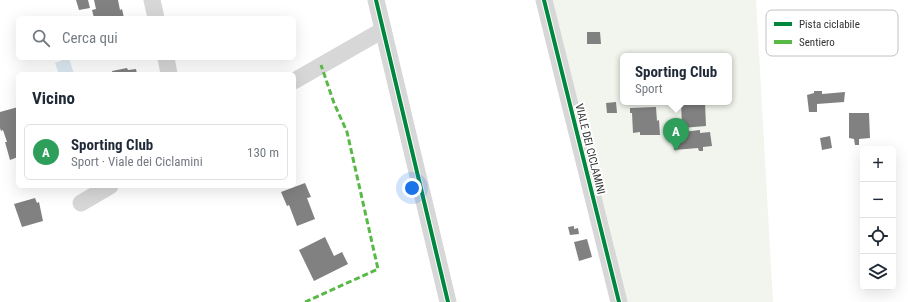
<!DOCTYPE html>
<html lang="it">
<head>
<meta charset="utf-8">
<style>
	:root { --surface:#fff; --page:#f6f6f7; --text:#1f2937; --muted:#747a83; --line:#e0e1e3; --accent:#0b8043 }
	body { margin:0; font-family:"Roboto Condensed",sans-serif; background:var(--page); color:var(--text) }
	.controls { position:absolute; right:12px; bottom:12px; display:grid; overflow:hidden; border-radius:6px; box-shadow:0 4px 16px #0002 }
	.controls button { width:36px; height:36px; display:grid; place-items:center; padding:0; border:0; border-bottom:1px solid var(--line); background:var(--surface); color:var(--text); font:20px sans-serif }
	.you { position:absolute; left:412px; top:188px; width:14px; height:14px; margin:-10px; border:3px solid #fff; border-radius:50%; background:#1a73e8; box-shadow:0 0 0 6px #1a73e833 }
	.badge { display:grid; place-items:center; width:26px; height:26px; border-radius:50%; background:var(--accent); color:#fff; font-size:13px; font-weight:700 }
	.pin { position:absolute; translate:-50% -33px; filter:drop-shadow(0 1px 2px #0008) }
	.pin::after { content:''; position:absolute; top:21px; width:14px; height:12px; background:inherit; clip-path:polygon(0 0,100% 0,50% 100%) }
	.popup { position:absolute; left:620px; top:53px; width:112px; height:52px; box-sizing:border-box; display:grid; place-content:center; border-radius:6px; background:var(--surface); filter:drop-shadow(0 1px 3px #0005); font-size:13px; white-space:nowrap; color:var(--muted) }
	.popup b { font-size:15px; color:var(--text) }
	.popup::after { content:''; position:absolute; left:50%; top:100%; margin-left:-8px; border:8px solid transparent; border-top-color:var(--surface) }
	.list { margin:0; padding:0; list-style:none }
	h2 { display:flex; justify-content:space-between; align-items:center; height:52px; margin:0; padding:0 16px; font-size:17px }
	h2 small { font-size:13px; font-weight:400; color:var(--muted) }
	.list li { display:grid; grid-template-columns:26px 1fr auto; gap:12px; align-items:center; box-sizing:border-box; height:56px; margin:0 8px 8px; padding:0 8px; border:1px solid var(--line); border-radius:6px }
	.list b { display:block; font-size:15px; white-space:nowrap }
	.list p { margin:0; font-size:13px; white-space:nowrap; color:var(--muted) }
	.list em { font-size:13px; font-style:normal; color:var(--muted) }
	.icon { flex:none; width:22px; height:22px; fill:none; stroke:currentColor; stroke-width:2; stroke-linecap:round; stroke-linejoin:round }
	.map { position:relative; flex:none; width:908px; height:302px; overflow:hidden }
	.search { position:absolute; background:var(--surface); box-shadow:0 4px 16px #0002; left:16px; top:16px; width:280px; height:44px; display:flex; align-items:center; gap:10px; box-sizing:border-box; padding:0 14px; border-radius:6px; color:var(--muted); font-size:15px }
	.panel { position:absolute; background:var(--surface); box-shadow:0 4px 16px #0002; left:16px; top:72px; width:280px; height:116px; border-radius:6px }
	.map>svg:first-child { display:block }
	.green { fill:#f1f5ed; fill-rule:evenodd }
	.water { fill:#ddebf3 }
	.building { fill:#818181 }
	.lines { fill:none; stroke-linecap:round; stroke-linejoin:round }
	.minor { stroke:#d7d7d7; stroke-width:17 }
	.quiet { stroke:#58b947; stroke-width:3; stroke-dasharray:6 3; stroke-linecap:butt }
	.cycleway-casing { stroke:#fff; stroke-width:6 }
	.cycleway { stroke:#00873e; stroke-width:4 }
	.labels { text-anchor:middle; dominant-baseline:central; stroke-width:4; stroke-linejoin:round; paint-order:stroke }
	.street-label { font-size:11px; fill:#333; stroke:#fff }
	.key { fill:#fff; stroke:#c2c2c2; stroke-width:1 }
	.key-label { font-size:11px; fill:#333 }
</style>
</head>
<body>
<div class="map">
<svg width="908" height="302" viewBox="0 0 908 302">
	<rect width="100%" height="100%" fill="#fff"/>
	<path class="green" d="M 550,0 L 756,0 L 773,302 L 624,302 ZM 623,56 L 729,56 L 729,102 L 623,102 Z"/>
	<polygon class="water" points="69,58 74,74 59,74 55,63"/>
	<g class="building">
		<polygon points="76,0 88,0 90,8 79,10"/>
		<polygon points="94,0 118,0 120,10 122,9 124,18 94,18 92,10 96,9"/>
		<polygon points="587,32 600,32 601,44 587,44"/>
		<polygon points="127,68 128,70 136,69 137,74 113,74 112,71"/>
		<polygon points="814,91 822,91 822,94 845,92 844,102 817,104 817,112 809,112 807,95 814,93"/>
		<polygon points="616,102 617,113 607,113 606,103"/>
		<polygon points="681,102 705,102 706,126 682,128"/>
		<polygon points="18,107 18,157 10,160 5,142 7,142 3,130 1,131 0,128 0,112"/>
		<polygon points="656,107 657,121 659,120 660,135 640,135 640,132 633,133 632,113 630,113 630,108"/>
		<polygon points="849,113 869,113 870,138 859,139 859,145 855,145 854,139 849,138"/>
		<polygon points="700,130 700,133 710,132 712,146 703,147 703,151 699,151 698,148 674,150 673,133"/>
		<polygon points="830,136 832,148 822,150 820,138"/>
		<polygon points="305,183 311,197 307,198 315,219 297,226 289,205 287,206 281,192"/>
		<polygon points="35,198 37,203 39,202 43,221 22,227 14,204"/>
		<polygon points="574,226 574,229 578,228 579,234 570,235 568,227"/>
		<polygon points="325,237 334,256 342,252 348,264 314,281 299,250"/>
		<polygon points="587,239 592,257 579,261 574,242"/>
	</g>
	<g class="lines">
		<g class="minor">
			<polyline points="152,0 156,18"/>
			<polyline points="376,0 448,302"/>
			<polyline points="544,0 619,302"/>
			<polyline points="166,58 169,74"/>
			<polyline points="294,81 383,30"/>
			<polyline points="81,203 110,186"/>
		</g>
		<polyline class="quiet" points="305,302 378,269 347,132 334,103 321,65"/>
		<g class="cycleway-casing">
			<g id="cycleway">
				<polyline points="376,0 448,302"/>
				<polyline points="544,0 619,302"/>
			</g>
		</g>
		<use href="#cycleway" class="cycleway"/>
	</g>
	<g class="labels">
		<g class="street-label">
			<text transform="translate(590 149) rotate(76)">VIALE DEI CICLAMINI</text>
		</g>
	</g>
	<rect x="766" y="10" width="132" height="46" rx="6" class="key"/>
	<rect x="774" y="22" width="18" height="4" fill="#00873e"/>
	<rect x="774" y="40" width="18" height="4" fill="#58b947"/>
	<g class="key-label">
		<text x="799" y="28">Pista ciclabile</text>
		<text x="799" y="46">Sentiero</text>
	</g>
</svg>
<div class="controls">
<button>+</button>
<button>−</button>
<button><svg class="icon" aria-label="locate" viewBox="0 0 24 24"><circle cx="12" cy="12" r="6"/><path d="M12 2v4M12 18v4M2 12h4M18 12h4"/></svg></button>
<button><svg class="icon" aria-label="layers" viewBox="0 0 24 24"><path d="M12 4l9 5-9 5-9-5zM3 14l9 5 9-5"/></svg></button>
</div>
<div class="you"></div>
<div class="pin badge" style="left:676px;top:151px;background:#2e9e5b">A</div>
<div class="popup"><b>Sporting Club</b>Sport</div>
<div class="search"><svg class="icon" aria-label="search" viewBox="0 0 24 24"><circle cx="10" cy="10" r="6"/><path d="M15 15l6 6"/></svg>Cerca qui</div>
<section class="panel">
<h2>Vicino<small></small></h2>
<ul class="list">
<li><span class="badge" style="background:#2e9e5b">A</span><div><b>Sporting Club</b><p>Sport · Viale dei Ciclamini</p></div><em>130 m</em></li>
</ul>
</section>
</div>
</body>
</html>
